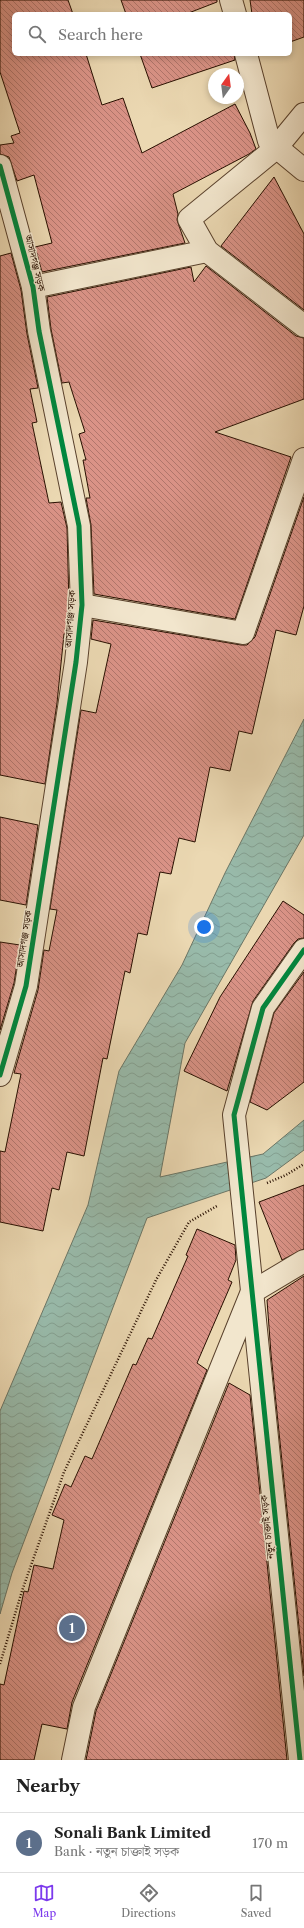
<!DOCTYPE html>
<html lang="en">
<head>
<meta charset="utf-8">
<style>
	:root { --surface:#fff; --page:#f2f2f2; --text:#222; --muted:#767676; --line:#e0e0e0; --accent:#7c3aed }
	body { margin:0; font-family:"Libre Caslon Text","Noto Serif Bengali",serif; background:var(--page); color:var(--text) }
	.compass { position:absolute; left:208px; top:68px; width:36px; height:36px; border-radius:50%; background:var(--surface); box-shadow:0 2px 6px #0003; rotate:14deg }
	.you { position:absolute; left:204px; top:927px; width:14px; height:14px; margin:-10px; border:3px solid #fff; border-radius:50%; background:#1a73e8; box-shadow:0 0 0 6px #1a73e833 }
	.badge { display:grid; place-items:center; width:26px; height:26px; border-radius:50%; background:var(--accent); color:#fff; font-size:13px; font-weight:700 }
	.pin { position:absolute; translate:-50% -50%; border:2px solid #fff; box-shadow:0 1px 4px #0006 }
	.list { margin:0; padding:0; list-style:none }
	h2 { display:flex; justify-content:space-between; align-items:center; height:52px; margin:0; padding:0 16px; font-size:17px }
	h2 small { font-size:13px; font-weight:400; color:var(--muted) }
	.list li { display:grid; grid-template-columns:26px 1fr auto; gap:12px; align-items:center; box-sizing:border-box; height:60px; padding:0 16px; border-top:1px solid var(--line) }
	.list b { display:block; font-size:15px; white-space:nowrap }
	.list p { margin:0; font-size:13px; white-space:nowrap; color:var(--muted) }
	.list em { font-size:13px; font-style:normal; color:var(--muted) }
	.icon { flex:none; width:22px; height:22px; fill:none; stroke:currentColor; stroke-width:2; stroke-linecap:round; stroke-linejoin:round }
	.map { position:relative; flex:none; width:304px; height:1760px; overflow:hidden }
	.search { position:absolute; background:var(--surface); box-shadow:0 2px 6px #0003; left:12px; right:12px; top:12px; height:44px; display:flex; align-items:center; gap:10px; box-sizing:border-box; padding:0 14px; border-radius:6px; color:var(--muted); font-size:15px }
	.sheet { height:112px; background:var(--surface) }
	nav { display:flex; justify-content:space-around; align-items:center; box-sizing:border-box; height:56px; border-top:1px solid var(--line); background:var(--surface); font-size:11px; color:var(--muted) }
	nav a { display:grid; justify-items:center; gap:2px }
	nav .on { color:var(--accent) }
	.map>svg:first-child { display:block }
	.water { fill:url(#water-waves); stroke:#6b7666 }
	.building { fill:url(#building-back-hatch); stroke:#280f00 }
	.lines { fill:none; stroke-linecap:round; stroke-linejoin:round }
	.minor-casing { stroke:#59412c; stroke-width:24 }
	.path { stroke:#280f00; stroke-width:2.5; stroke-dasharray:1 2; stroke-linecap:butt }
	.minor { stroke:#f2e6cd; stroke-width:22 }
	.cycleway-casing { stroke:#f2e6cd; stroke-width:8 }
	.cycleway { stroke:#00873e; stroke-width:5 }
	.labels { text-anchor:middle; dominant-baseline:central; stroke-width:3; stroke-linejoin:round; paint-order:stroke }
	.street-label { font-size:10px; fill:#280f00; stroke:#f2e6cd }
</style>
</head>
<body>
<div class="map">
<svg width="304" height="1760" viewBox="0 0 304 1760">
	<defs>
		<pattern id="water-waves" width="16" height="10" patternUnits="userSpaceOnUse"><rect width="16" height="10" fill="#98baaa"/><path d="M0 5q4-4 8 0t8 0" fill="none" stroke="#839f90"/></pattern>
		<pattern id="building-back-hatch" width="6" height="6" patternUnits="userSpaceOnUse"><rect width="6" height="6" fill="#da9387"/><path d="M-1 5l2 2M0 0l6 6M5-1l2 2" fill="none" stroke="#b1766c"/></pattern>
	</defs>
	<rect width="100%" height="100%" fill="#ebd8b2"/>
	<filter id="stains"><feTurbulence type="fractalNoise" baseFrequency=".005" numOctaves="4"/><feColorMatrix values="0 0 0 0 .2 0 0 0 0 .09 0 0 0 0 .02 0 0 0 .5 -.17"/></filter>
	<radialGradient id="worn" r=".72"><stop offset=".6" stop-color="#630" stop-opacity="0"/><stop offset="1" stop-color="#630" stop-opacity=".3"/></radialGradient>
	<polygon class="water" points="304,719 304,835 185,1043 160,1177 263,1154 304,1120 304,1150 266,1178 147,1218 12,1573 0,1614 0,1411 88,1205 119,1071 182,965 225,873"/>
	<g class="building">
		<polygon points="0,0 68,0 73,14 14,14 14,54 86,54 102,105 123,98 142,153 235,104 250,133 256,149 249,154 173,194 178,214 177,220 185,243 42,272 35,247 52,243 34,175 17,181 9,157 0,154 0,145 14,143 11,136 20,133 0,72"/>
		<polygon points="121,0 217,0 217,2 186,14 126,14"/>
		<polygon points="250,0 304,0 304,37 290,42 290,14 252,14"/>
		<polygon points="140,54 234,54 235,60 152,88"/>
		<polygon points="274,177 304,234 304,310 221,246"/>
		<polygon points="11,253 21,290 27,334 38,388 30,389 37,422 32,423 49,503 61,502 67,528 69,605 66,634 64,634 57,703 45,784 0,775 0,256"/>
		<polygon points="206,266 296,336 304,338 304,399 215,432 291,457 235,619 94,594 91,525 86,498 90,498 83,460 86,460 79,434 85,432 69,382 62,383 51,329 47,297 191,267 194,282"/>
		<polygon points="304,497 304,606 296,635 276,630 252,734 239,731 230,771 210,767 195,842 179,838 171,874 160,872 147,935 138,933 130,973 125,971 107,1059 103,1058 84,1156 67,1152 59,1190 52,1188 43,1231 0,1222 0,1151 5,1152 21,1074 14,1073 38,990 44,950 49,951 57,910 50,909 81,710 96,713 111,644 91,639 93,620 241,645 247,645 255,637"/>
		<polygon points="0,817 38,825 26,905 0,900"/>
		<polygon points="283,901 304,915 304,938 298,939 294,943 253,1001 227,1091 184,1071 220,997"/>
		<polygon points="0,942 20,945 14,983 0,1030"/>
		<polygon points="304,972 304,1082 267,1110 250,1102 274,1013"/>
		<polygon points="304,1185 304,1249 282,1260 259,1202"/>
		<polygon points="197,1229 235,1245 236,1260 228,1280 232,1282 197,1363 207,1370 72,1702 67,1729 42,1724 34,1760 0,1760 0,1684 4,1685 24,1591 28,1592 34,1565 53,1569 64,1520 52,1515 65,1484 71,1487 85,1456 92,1459 133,1364 136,1365 148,1338 152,1339 188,1256 186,1255"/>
		<polygon points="304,1276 304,1676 271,1354 267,1300"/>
		<polygon points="229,1383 250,1395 287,1760 86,1760 96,1711"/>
	</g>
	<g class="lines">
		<g class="minor-casing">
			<g id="minor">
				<polyline points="231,0 235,14"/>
				<polyline points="246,54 269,141 304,170"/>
				<polyline points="304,114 276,148 189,219 207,251 304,326"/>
				<polyline points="0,166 33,287 39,331 79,526 82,605 76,662 26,986 0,1075"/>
				<polyline points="33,287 207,251"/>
				<polyline points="82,605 243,633 304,459"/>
				<polyline points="252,1292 304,1261"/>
				<polyline points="73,1760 84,1707 251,1294"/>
				<polyline points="300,1760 234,1115 263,1008 304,950"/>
			</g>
		</g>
		<g class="path">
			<polyline points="267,1183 286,1175 304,1164"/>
			<polyline points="0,1664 22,1591 64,1472 156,1280 189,1222 217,1206"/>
		</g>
		<use href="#minor" class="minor"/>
		<g class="cycleway-casing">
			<g id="cycleway">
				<polyline points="0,166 33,287 39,331 79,526 82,605 76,662 26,986 0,1075"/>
				<polyline points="300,1760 234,1115 263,1008 304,950"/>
			</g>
		</g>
		<use href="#cycleway" class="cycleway"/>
	</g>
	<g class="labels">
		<g class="street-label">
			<text transform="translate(35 263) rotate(76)">আসাদগঞ্জ সড়ক</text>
			<text transform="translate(70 619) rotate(-86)">আসাদগঞ্জ সড়ক</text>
			<text transform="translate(24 939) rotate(-81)">আসাদগঞ্জ সড়ক</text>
			<text transform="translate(267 1527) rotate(-96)">নতুন চাক্তাই সড়ক</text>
		</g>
	</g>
	<rect width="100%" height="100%" filter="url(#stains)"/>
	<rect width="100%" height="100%" fill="url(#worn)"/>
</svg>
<svg class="compass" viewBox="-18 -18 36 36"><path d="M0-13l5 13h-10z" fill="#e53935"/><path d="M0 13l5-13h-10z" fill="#767676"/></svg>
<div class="you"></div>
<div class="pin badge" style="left:72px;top:1628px;background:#5c6f8a">1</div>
<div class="search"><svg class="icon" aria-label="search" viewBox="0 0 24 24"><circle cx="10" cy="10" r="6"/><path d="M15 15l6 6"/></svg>Search here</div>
</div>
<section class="sheet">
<h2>Nearby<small></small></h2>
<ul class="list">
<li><span class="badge" style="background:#5c6f8a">1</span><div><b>Sonali Bank Limited</b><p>Bank · নতুন চাক্তাই সড়ক</p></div><em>170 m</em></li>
</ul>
</section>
<nav>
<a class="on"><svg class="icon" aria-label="map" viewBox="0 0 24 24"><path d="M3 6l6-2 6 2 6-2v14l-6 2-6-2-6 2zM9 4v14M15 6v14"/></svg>Map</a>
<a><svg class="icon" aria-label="directions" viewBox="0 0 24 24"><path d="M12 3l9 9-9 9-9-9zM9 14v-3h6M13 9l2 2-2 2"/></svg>Directions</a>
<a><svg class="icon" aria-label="saved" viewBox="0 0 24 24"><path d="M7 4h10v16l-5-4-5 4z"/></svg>Saved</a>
</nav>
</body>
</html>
